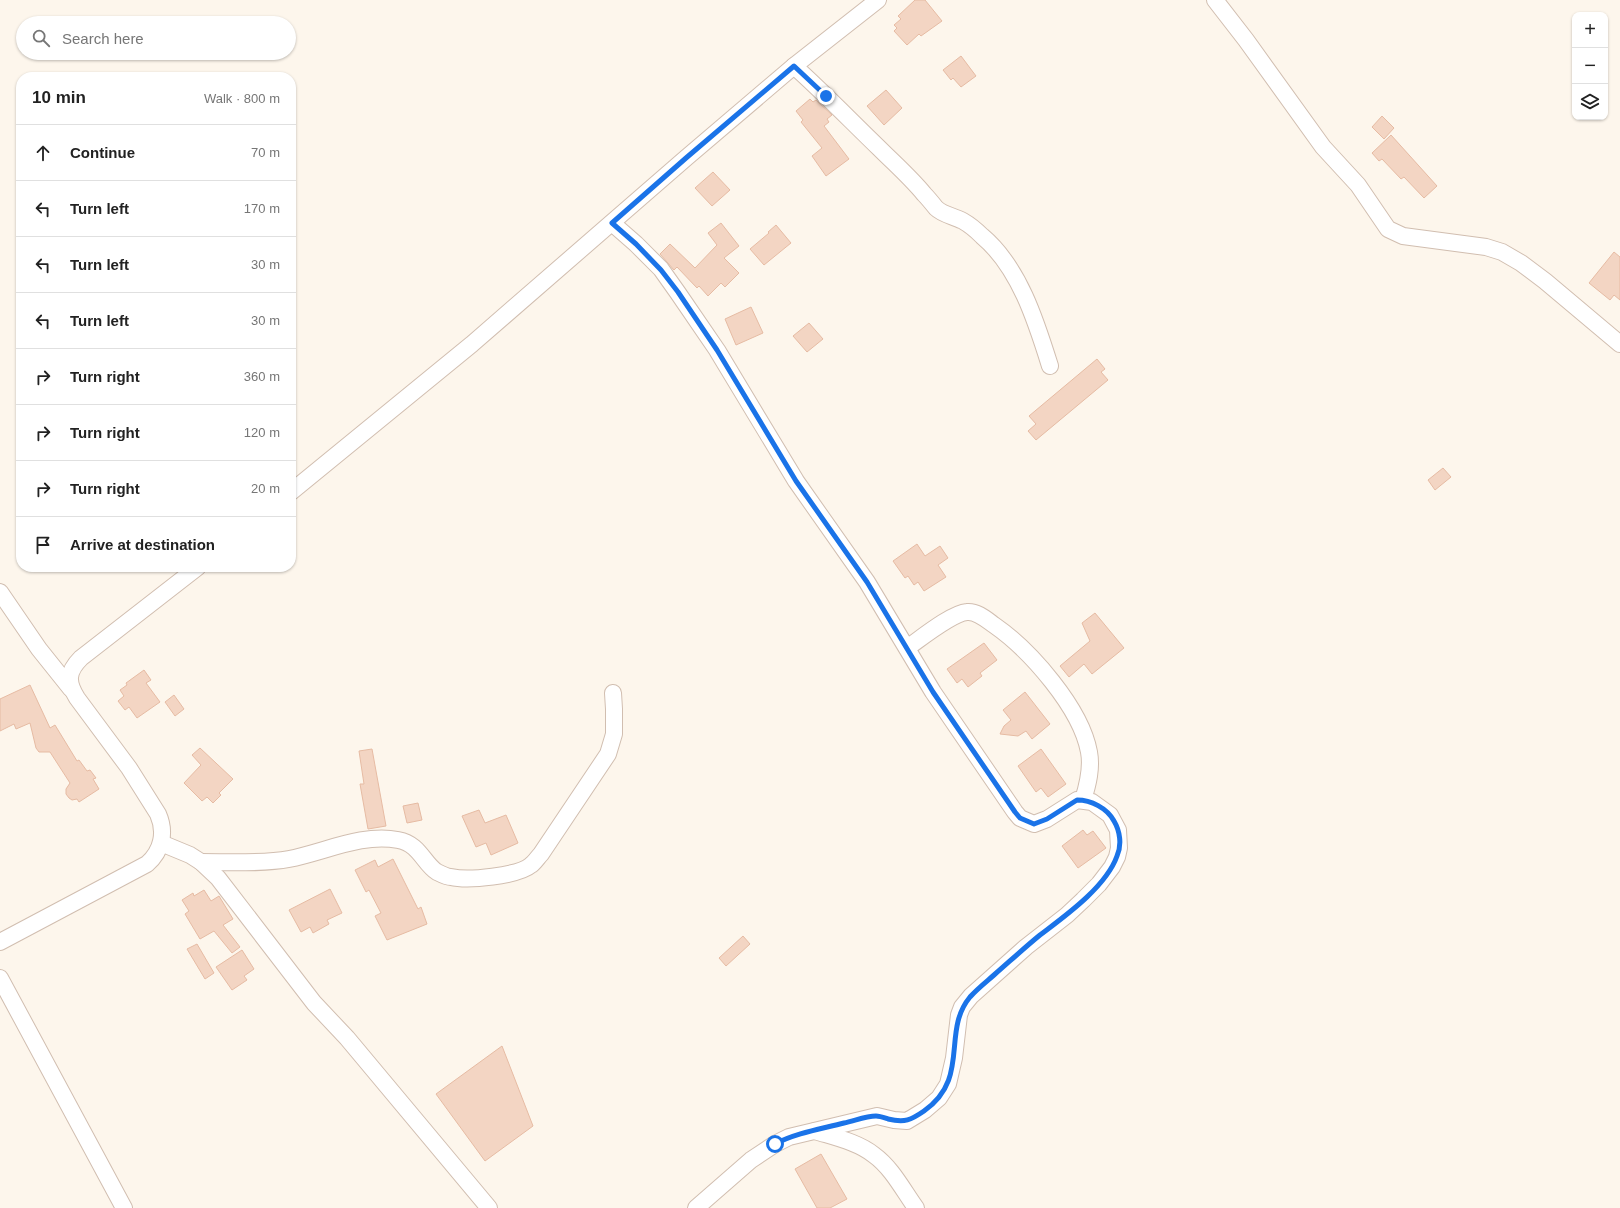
<!DOCTYPE html>
<html lang="en">
<head>
<meta charset="utf-8">
<style>
	:root { --surface:#fff; --page:#f6f6f6; --text:#222; --muted:#767676; --line:#e0e0e0 }
	body { margin:0; font-family:Helvetica,sans-serif; background:var(--page); color:var(--text) }
	.controls { position:absolute; right:12px; top:12px; display:grid; overflow:hidden; border-radius:8px; box-shadow:0 1px 3px #0004 }
	.controls button { width:36px; height:36px; display:grid; place-items:center; padding:0; border:0; border-bottom:1px solid var(--line); background:var(--surface); color:var(--text); font:20px sans-serif }
	.stop { position:absolute; width:12px; height:12px; margin:-9px; border:3px solid #1a73e8; border-radius:50%; background:#fff }
	.stop.end { background:#1a73e8; border-color:#fff; box-shadow:0 1px 4px #0008 }
	.list { margin:0; padding:0; list-style:none }
	h2 { display:flex; justify-content:space-between; align-items:center; height:52px; margin:0; padding:0 16px; font-size:17px }
	h2 small { font-size:13px; font-weight:400; color:var(--muted) }
	.list li { display:grid; grid-template-columns:26px 1fr auto; gap:12px; align-items:center; box-sizing:border-box; height:56px; padding:0 16px; border-top:1px solid var(--line) }
	.list b { display:block; font-size:15px; white-space:nowrap }
	.list em { font-size:13px; font-style:normal; color:var(--muted) }
	.icon { flex:none; width:22px; height:22px; fill:none; stroke:currentColor; stroke-width:2; stroke-linecap:round; stroke-linejoin:round }
	.map { position:relative; flex:none; width:1620px; height:1208px; overflow:hidden }
	.search { position:absolute; background:var(--surface); box-shadow:0 1px 3px #0004; left:16px; top:16px; width:280px; height:44px; display:flex; align-items:center; gap:10px; box-sizing:border-box; padding:0 14px; border-radius:22px; color:var(--muted); font-size:15px }
	.panel { position:absolute; background:var(--surface); box-shadow:0 1px 3px #0004; left:16px; top:72px; width:280px; height:500px; border-radius:16px }
	.map>svg:first-child { display:block }
	.building { fill:#f3d5c3; stroke:#e6bba3 }
	.lines { fill:none; stroke-linecap:round; stroke-linejoin:round }
	.street-casing { stroke:#d1beb0; stroke-width:18 }
	.street { stroke:#fff; stroke-width:16 }
	.route { stroke:#1a73e8; stroke-width:5 }
</style>
</head>
<body>
<div class="map">
<svg width="1620" height="1208" viewBox="0 0 1620 1208">
	<rect width="100%" height="100%" fill="#fdf6ec"/>
	<g class="building">
		<polygon points="915,0 925,0 942,21 921,36 919,34 907,45 894,31 897,28 894,25 901,19 898,16"/>
		<polygon points="961,56 976,76 961,87 953,78 951,80 943,70"/>
		<polygon points="886,90 902,108 884,125 867,106"/>
		<polygon points="810,99 813,102 816,100 832,115 827,119 829,122 824,126 849,159 826,176 812,156 822,148 801,122 803,120 796,111"/>
		<polygon points="1382,116 1394,128 1384,139 1372,127"/>
		<polygon points="1391,135 1437,186 1424,198 1404,177 1401,179 1382,159 1379,161 1372,153"/>
		<polygon points="713,172 730,190 712,206 695,188"/>
		<polygon points="721,223 739,246 724,258 739,273 725,287 721,283 708,296 699,286 697,288 677,267 674,270 660,254 670,244 695,268 717,245 708,233"/>
		<polygon points="776,225 791,243 764,265 750,249 769,233 768,232"/>
		<polygon points="1614,252 1620,257 1620,300 1614,295 1610,300 1589,283"/>
		<polygon points="751,307 763,333 736,345 725,319"/>
		<polygon points="809,323 823,339 807,352 793,336"/>
		<polygon points="1097,359 1105,369 1101,372 1108,380 1036,440 1028,431 1036,424 1029,416"/>
		<polygon points="1443,468 1451,477 1435,490 1428,480"/>
		<polygon points="917,544 925,556 940,546 948,558 938,565 946,577 924,591 918,582 914,585 908,576 905,578 893,561"/>
		<polygon points="1095,613 1124,648 1092,674 1084,664 1069,677 1060,666 1090,641 1082,623"/>
		<polygon points="984,643 997,660 980,673 982,676 968,687 962,679 957,683 947,669"/>
		<polygon points="144,670 151,680 146,683 160,702 137,718 129,707 125,710 118,701 124,696 120,690 127,685 126,683"/>
		<polygon points="30,685 50,728 55,725 77,761 79,760 87,771 90,770 96,778 93,779 99,789 79,802 77,799 72,800 69,798 66,794 66,789 70,783 50,752 39,752 36,748 30,723 16,729 14,724 0,731 0,699"/>
		<polygon points="1025,692 1050,724 1032,739 1026,731 1018,736 1000,734 1004,726 1011,720 1003,710"/>
		<polygon points="174,695 184,709 175,716 165,702"/>
		<polygon points="200,748 233,779 219,793 221,795 213,803 207,797 202,801 184,783 201,765 192,755"/>
		<polygon points="372,749 386,826 368,829 360,784 364,784 359,751"/>
		<polygon points="1041,749 1066,784 1048,797 1041,788 1036,792 1018,766"/>
		<polygon points="418,803 422,820 407,823 403,806"/>
		<polygon points="479,810 485,823 506,815 518,843 491,855 486,843 476,847 462,816"/>
		<polygon points="1083,830 1087,835 1093,831 1106,848 1078,868 1062,846"/>
		<polygon points="393,859 418,909 421,907 427,924 387,940 375,916 381,913 369,890 366,892 355,870 375,860 378,867"/>
		<polygon points="330,889 342,913 327,920 329,924 313,933 310,927 301,932 289,910"/>
		<polygon points="204,890 211,901 219,896 233,919 223,925 240,947 232,953 214,931 200,939 185,914 189,911 182,900 193,893 194,896"/>
		<polygon points="743,936 750,944 726,966 719,958"/>
		<polygon points="197,944 214,973 205,979 187,949"/>
		<polygon points="242,950 254,969 244,976 247,980 232,990 216,967"/>
		<polygon points="502,1046 533,1126 485,1161 436,1094"/>
		<polygon points="821,1154 847,1199 830,1208 817,1208 795,1169"/>
	</g>
	<g class="lines">
		<g class="street-casing">
			<g id="street">
				<polyline points="1215,0 1246,40 1323,147 1358,185 1388,229 1403,236 1486,247 1502,252 1521,263 1545,281 1620,344"/>
				<path d="M 794,66 C 824,93 851,121 879,148 C 894,163 911,178 924,194 C 928,198 932,203 936,208 C 943,215 954,216 963,221 C 970,225 976,230 982,236 C 1019,267 1036,321 1050,366"/>
				<polyline points="612,223 636,244 661,269 678,293 717,350 796,481 867,582 933,692 1015,812 1020,818 1034,824 1047,819 1077,800 1092,802 1110,815 1118,830 1119,848 1117,857 1112,867 1099,884 1083,900 1067,915 1026,947 971,996 962,1007 959,1015 954,1058 948,1084 939,1098 925,1110 907,1121 894,1120 877,1116 789,1137 775,1144 751,1160 696,1208"/>
				<polyline points="291,492 472,344 686,158 794,66 878,0"/>
				<polyline points="0,592 39,649 71,689"/>
				<path d="M 907,648 C 920,639 952,613 967,612 C 977,611 987,620 994,625 C 1030,650 1081,708 1089,752 C 1092,768 1088,784 1083,800"/>
				<polyline points="161,843 190,855 201,862 218,878 314,1003 347,1038 489,1208"/>
				<path d="M 201,862 C 228,862 263,864 289,859 C 325,852 362,833 398,840 C 420,844 423,863 437,872 C 441,874 447,877 451,877 C 468,881 518,876 531,865 C 535,862 538,857 541,854 L 608,754 L 614,734 L 614,709 L 613,693"/>
				<path d="M 0,942 L 147,864 C 162,851 166,832 158,814 L 129,768 L 77,698 C 67,682 67,672 81,658 L 198,567"/>
				<polyline points="0,978 124,1208"/>
				<path d="M 815,1131 C 834,1137 858,1142 874,1155 C 892,1168 903,1190 916,1208"/>
			</g>
		</g>
		<use href="#street" class="street"/>
	</g>
	<g class="lines">
		<path class="route" d="M 775,1144 C 796,1133 821,1129 844,1123 C 854,1121 866,1116 876,1116 C 880,1116 885,1118 888,1119 C 905,1123 911,1120 924,1111 C 971,1078 941,1032 970,997 C 977,989 986,982 994,975 C 1009,962 1024,948 1040,935 C 1065,916 1106,887 1117,856 C 1122,845 1120,831 1114,821 C 1107,808 1091,800 1077,800 L 1047,819 L 1034,824 L 1020,818 L 1015,812 L 933,692 L 867,582 L 796,481 L 717,350 L 678,292 L 661,270 L 636,244 L 612,223 L 686,158 L 794,66 L 826,96"/>
	</g>
</svg>
<div class="controls">
<button>+</button>
<button>−</button>
<button><svg class="icon" aria-label="layers" viewBox="0 0 24 24"><path d="M12 4l9 5-9 5-9-5zM3 14l9 5 9-5"/></svg></button>
</div>
<div class="stop" style="left:775px;top:1144px"></div>
<div class="stop end" style="left:826px;top:96px"></div>
<div class="search"><svg class="icon" aria-label="search" viewBox="0 0 24 24"><circle cx="10" cy="10" r="6"/><path d="M15 15l6 6"/></svg>Search here</div>
<section class="panel">
<h2>10 min<small>Walk · 800 m</small></h2>
<ul class="list">
<li><svg class="icon" aria-label="ahead" viewBox="0 0 24 24"><path d="M12 20V5M6 11l6-6 6 6"/></svg><div><b>Continue</b></div><em>70 m</em></li>
<li><svg class="icon" aria-label="left" viewBox="0 0 24 24"><path d="M17 20v-9H6M10 6l-5 5 5 5"/></svg><div><b>Turn left</b></div><em>170 m</em></li>
<li><svg class="icon" aria-label="left" viewBox="0 0 24 24"><path d="M17 20v-9H6M10 6l-5 5 5 5"/></svg><div><b>Turn left</b></div><em>30 m</em></li>
<li><svg class="icon" aria-label="left" viewBox="0 0 24 24"><path d="M17 20v-9H6M10 6l-5 5 5 5"/></svg><div><b>Turn left</b></div><em>30 m</em></li>
<li><svg class="icon" aria-label="right" viewBox="0 0 24 24"><path d="M7 20v-9h11M14 6l5 5-5 5"/></svg><div><b>Turn right</b></div><em>360 m</em></li>
<li><svg class="icon" aria-label="right" viewBox="0 0 24 24"><path d="M7 20v-9h11M14 6l5 5-5 5"/></svg><div><b>Turn right</b></div><em>120 m</em></li>
<li><svg class="icon" aria-label="right" viewBox="0 0 24 24"><path d="M7 20v-9h11M14 6l5 5-5 5"/></svg><div><b>Turn right</b></div><em>20 m</em></li>
<li><svg class="icon" aria-label="arrive" viewBox="0 0 24 24"><path d="M6 21V4h12l-3 4 3 4H6"/></svg><div><b>Arrive at destination</b></div></li>
</ul>
</section>
</div>
</body>
</html>
